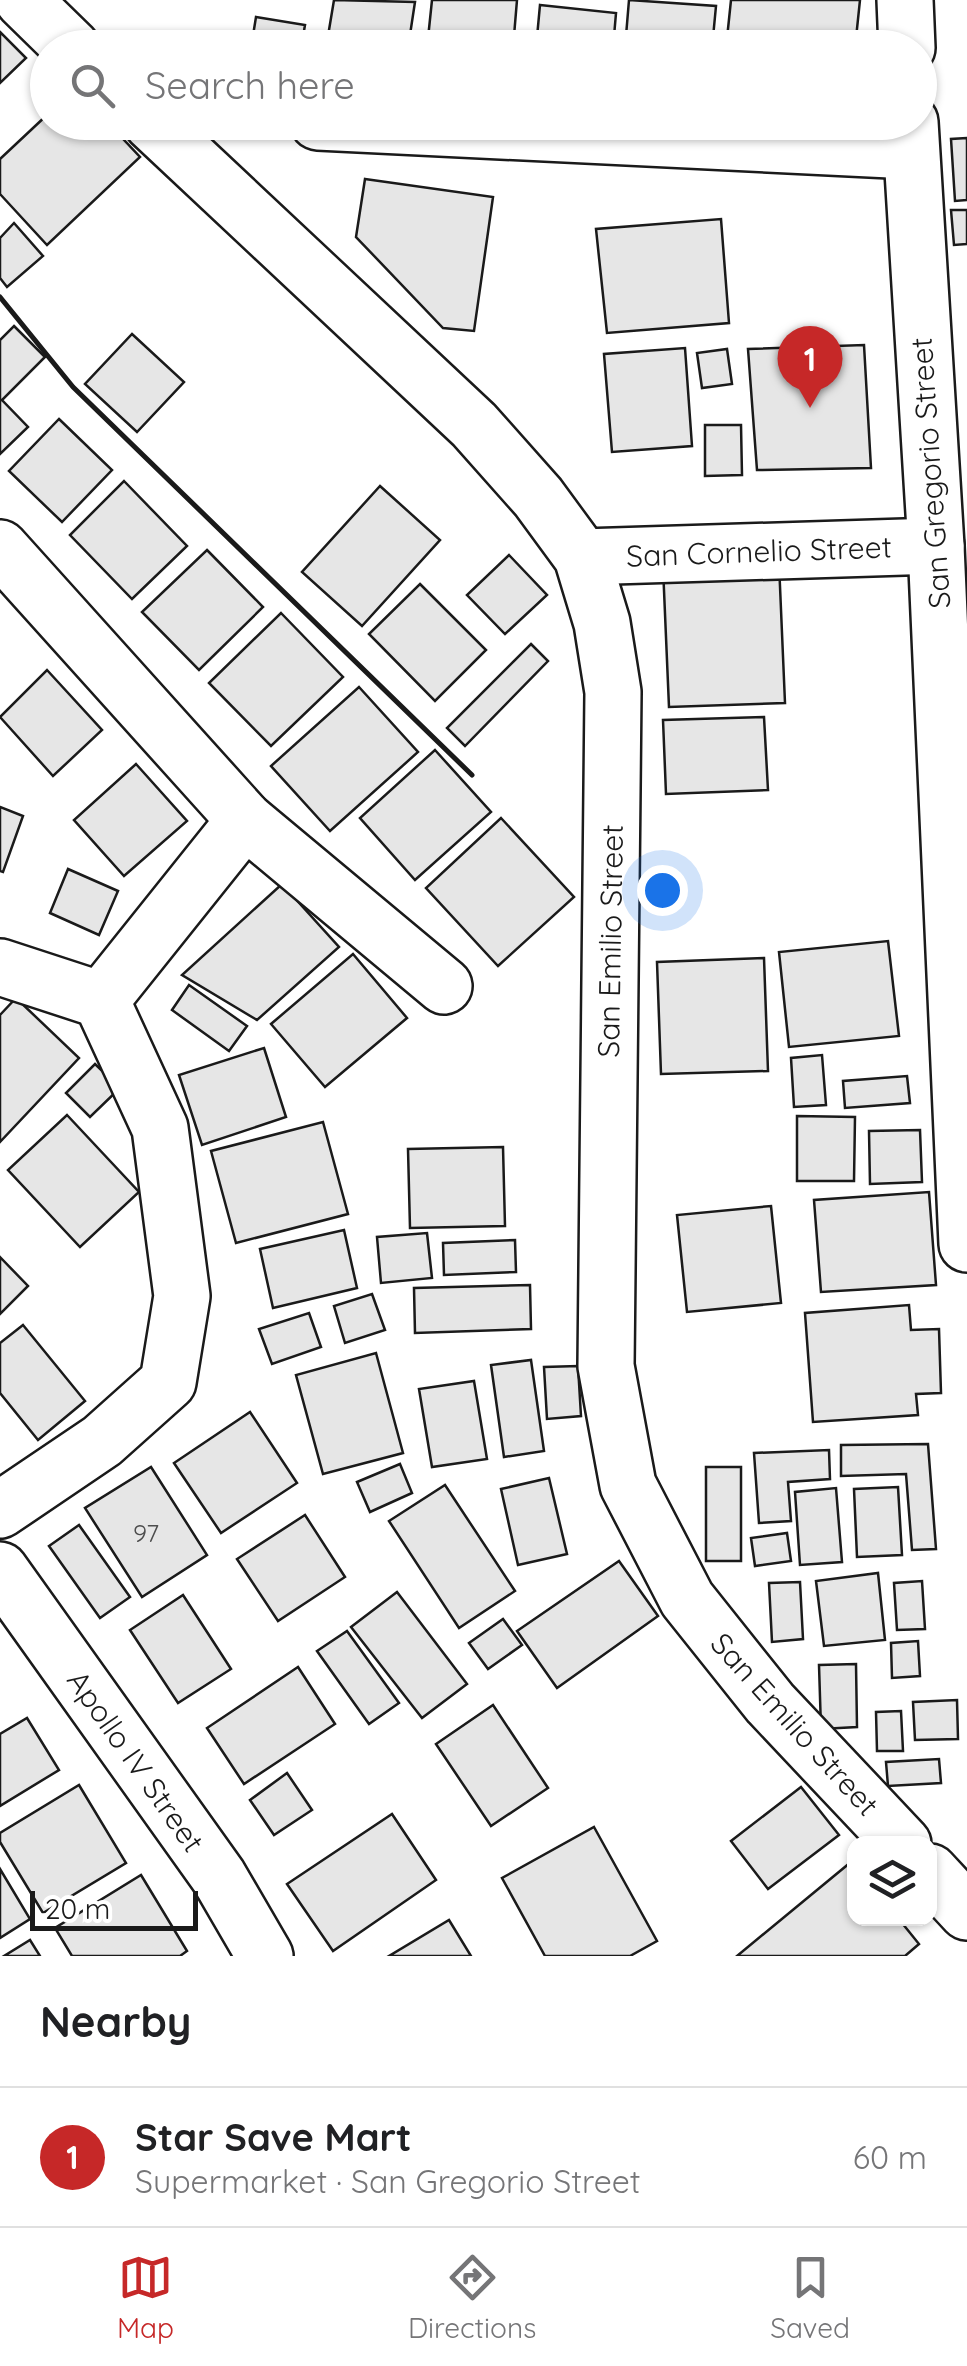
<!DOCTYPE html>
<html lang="en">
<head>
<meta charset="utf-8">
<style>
	:root { --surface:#fff; --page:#f6f6f6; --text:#202124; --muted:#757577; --line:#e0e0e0; --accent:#c62828 }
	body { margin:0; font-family:Quicksand,sans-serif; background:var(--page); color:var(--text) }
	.controls { position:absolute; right:30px; bottom:30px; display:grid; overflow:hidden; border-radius:20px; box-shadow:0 2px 8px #0004 }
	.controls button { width:90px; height:90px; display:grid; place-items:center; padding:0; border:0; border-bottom:2px solid var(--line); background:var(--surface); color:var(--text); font:50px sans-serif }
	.scale { position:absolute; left:30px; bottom:25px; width:168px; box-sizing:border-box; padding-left:10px; border:5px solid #1a1a1a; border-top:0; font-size:28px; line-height:35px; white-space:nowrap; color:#1a1a1a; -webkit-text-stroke:8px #fff; paint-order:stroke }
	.you { position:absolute; left:662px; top:890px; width:35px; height:35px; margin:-25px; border:8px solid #fff; border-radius:50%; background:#1a73e8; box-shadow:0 0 0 15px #1a73e833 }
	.badge { display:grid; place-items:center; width:65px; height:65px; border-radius:50%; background:var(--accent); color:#fff; font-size:32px; font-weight:700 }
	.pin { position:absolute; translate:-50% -82px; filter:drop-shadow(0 2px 5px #0008) }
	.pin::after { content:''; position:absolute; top:52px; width:35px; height:30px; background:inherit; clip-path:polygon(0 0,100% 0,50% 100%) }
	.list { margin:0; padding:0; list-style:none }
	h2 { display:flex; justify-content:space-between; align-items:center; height:130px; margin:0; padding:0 40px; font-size:42px }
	h2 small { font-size:32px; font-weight:400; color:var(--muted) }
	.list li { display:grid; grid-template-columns:65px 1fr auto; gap:30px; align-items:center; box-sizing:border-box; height:140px; padding:0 40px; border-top:2px solid var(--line) }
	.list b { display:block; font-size:38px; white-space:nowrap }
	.list p { margin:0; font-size:32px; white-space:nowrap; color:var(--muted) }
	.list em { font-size:32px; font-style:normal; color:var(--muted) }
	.icon { flex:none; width:55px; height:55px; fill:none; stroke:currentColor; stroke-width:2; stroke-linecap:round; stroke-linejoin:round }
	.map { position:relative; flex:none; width:967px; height:1956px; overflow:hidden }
	.search { position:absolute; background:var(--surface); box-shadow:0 2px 8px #0004; left:30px; right:30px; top:30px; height:110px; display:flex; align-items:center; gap:25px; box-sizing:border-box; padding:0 35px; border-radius:55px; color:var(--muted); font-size:38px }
	.sheet { height:270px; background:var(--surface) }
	nav { display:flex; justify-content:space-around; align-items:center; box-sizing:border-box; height:140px; border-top:2px solid var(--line); background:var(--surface); font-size:28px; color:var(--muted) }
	nav a { display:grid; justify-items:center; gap:5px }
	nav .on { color:var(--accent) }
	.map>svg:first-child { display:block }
	.building { fill:#e6e6e6; stroke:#1a1a1a; stroke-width:2.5 }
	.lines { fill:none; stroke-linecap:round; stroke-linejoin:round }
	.minor-casing { stroke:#1a1a1a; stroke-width:60 }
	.minor { stroke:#fff; stroke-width:55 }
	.wall { stroke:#1a1a1a; stroke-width:5 }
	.labels { text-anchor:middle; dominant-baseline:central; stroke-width:8; stroke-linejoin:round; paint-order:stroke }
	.number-label { font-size:25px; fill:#4d4d4d }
	.street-label { font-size:30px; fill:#1a1a1a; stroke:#fff }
</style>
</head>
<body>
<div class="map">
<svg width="967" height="1956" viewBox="0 0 967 1956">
	<rect width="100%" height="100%" fill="#fff"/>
	<g class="building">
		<polygon points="334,0 415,2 408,48 326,48"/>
		<polygon points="432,0 517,0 513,48 427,48"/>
		<polygon points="629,0 716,6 712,48 625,48"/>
		<polygon points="731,0 860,0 855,48 726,48"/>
		<polygon points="540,5 616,13 613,48 536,48"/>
		<polygon points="256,17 305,25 301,48 251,48"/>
		<polygon points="0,32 26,58 0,83"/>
		<polygon points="48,114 48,122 107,122 140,157 47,245 0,194 0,159"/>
		<polygon points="967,138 967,200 955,201 951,139"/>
		<polygon points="365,179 493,197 474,331 443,328 356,237"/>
		<polygon points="951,210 967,210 967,244 954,245"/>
		<polygon points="721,219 729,323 607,333 596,229"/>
		<polygon points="14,223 43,256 7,287 0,278 0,238"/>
		<polygon points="14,326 45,357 2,400 28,427 0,454 0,340"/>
		<polygon points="132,334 184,382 137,432 85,384"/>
		<polygon points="864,345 871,468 757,470 748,349"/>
		<polygon points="685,348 692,446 612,452 604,354"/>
		<polygon points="727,349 732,384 702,388 697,353"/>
		<polygon points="59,419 112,470 62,522 9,471"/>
		<polygon points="705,425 741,425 742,475 705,476"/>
		<polygon points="124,481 187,546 132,599 70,535"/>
		<polygon points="380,486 440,540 362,626 302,572"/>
		<polygon points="207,550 263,607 199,670 142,612"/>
		<polygon points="509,555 547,595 505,634 467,595"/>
		<polygon points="779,563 785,703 669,707 663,567"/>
		<polygon points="420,584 486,650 435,701 369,634"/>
		<polygon points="281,613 343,677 271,746 209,683"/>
		<polygon points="531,644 548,661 465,746 447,728"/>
		<polygon points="47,670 102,730 53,776 0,717"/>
		<polygon points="359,687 418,752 330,831 271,766"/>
		<polygon points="764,717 768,790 666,794 663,720"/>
		<polygon points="435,750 491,812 415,880 360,818"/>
		<polygon points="136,764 187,821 124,876 74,820"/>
		<polygon points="0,807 23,816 3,872 0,871"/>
		<polygon points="501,818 574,897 498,966 426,888"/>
		<polygon points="68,869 118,891 99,935 50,913"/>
		<polygon points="282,884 339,947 257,1020 182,975"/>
		<polygon points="888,941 899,1036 789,1047 779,952"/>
		<polygon points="353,954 407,1018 325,1087 271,1024"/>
		<polygon points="764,958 768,1071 661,1074 657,962"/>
		<polygon points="189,985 247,1026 229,1051 172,1010"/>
		<polygon points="16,998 79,1058 0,1142 0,1015"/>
		<polygon points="264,1048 286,1117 202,1145 179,1075"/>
		<polygon points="822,1055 826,1105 794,1107 791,1058"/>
		<polygon points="95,1064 120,1088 90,1117 66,1093"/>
		<polygon points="907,1076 910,1103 845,1108 843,1081"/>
		<polygon points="67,1115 139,1192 80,1247 8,1170"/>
		<polygon points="797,1116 855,1117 854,1181 797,1181"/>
		<polygon points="323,1122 348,1214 236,1243 211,1151"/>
		<polygon points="920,1130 922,1182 870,1184 869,1131"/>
		<polygon points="503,1147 505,1226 410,1228 408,1149"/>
		<polygon points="929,1192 936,1285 821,1292 814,1200"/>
		<polygon points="771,1206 781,1303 687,1312 677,1215"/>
		<polygon points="344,1230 357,1288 273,1308 260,1249"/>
		<polygon points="427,1233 432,1278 381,1283 377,1237"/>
		<polygon points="515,1240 516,1272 444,1275 443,1243"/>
		<polygon points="0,1257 28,1286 0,1314"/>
		<polygon points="530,1285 531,1329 415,1333 414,1288"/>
		<polygon points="372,1294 385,1330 345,1343 334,1306"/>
		<polygon points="909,1305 911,1330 939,1329 941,1393 916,1394 918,1415 813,1422 805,1313"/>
		<polygon points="309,1313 321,1347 272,1364 259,1329"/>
		<polygon points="23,1325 85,1401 38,1440 0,1393 0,1343"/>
		<polygon points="376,1353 403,1453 323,1474 296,1375"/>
		<polygon points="531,1360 544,1451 504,1457 491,1365"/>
		<polygon points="578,1366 581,1416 547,1419 544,1367"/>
		<polygon points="474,1381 487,1459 432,1467 419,1389"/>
		<polygon points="250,1412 297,1483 221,1533 174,1463"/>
		<polygon points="928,1444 936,1549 912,1550 906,1474 841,1476 841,1445"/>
		<polygon points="829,1450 830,1479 788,1482 791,1521 759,1523 754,1453"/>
		<polygon points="400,1464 412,1493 370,1512 357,1482"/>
		<polygon points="151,1467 207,1555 142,1597 85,1508"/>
		<rect x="706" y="1467" width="35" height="94"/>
		<polygon points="549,1478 567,1554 518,1565 501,1489"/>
		<polygon points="445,1485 515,1591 459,1628 389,1521"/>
		<polygon points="898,1487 902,1555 857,1557 854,1489"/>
		<polygon points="836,1488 842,1562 800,1565 795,1492"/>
		<polygon points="305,1515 345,1577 278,1621 237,1559"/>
		<polygon points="79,1525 130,1597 100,1618 49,1546"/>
		<polygon points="787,1533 791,1561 755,1566 751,1538"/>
		<polygon points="619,1561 658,1616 557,1688 517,1631"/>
		<polygon points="878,1573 885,1640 824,1646 816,1581"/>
		<polygon points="922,1581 925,1629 897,1630 894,1583"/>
		<polygon points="800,1582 803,1639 772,1642 769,1583"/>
		<polygon points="397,1592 467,1684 422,1718 351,1627"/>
		<polygon points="183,1595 231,1669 178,1703 130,1630"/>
		<polygon points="503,1619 522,1645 488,1669 469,1643"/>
		<polygon points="347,1631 399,1703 369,1724 317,1651"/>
		<polygon points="918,1641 920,1676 892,1678 891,1643"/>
		<polygon points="856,1664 857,1727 821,1729 819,1665"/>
		<polygon points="298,1667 335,1724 244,1784 207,1728"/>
		<polygon points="957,1700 958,1739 915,1740 913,1702"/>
		<polygon points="493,1705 548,1788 491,1826 436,1744"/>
		<polygon points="901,1711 903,1751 877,1751 876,1712"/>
		<polygon points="27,1718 59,1770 0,1806 0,1734"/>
		<polygon points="939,1759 941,1783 888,1786 886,1762"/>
		<polygon points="287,1773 312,1810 274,1835 250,1800"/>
		<polygon points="79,1785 126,1863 43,1913 0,1842 0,1833"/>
		<polygon points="801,1787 839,1835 768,1889 731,1841"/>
		<polygon points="392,1814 436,1880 333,1951 287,1884"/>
		<polygon points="594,1827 657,1941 630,1956 545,1956 502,1878"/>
		<polygon points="851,1862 854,1867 854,1918 898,1918 919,1944 905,1956 737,1956"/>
		<polygon points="0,1869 30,1919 0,1938"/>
		<polygon points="141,1875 187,1951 180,1956 72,1956 55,1928"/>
		<polygon points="449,1920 471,1956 389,1956"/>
		<polygon points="30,1940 40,1956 4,1956"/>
	</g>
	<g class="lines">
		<g class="minor-casing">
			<g id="minor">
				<polyline points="23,0 72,48"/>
				<polyline points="905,0 907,48"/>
				<polyline points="151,122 474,425 538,497 582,557 602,623 613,692 606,1366 628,1485 687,1599 770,1703 903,1844"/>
				<polyline points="318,122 911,151"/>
				<polyline points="910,122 936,546 967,1244"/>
				<polyline points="0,548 245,820 444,986"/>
				<polyline points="582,557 936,546"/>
				<polyline points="0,967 101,1000 160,1128 182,1296 168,1382 102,1441 0,1510"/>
				<polyline points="101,1000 245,820"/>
				<polyline points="0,1570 219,1877 265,1956"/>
				<polyline points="930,1872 967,1912"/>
			</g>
		</g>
		<use href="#minor" class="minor"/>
		<polyline class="wall" points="0,297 73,387 472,775"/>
	</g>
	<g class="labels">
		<g class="number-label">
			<text x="146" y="1532">97</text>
		</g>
		<g class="street-label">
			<text transform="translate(930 473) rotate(-94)">San Gregorio Street</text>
			<text transform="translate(759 551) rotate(-2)">San Cornelio Street</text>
			<text transform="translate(610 941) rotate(-89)">San Emilio Street</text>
			<text transform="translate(795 1724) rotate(48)">San Emilio Street</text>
			<text transform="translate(136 1761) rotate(55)">Apollo IV Street</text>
		</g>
	</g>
</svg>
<div class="controls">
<button><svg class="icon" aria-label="layers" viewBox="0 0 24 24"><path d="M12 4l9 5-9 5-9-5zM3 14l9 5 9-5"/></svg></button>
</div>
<div class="scale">20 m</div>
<div class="you"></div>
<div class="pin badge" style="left:810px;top:408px">1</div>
<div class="search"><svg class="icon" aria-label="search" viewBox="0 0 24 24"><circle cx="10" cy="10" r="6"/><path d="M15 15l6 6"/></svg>Search here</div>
</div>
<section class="sheet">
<h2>Nearby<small></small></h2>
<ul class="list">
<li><span class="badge">1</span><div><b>Star Save Mart</b><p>Supermarket · San Gregorio Street</p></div><em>60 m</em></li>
</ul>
</section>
<nav>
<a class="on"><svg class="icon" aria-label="map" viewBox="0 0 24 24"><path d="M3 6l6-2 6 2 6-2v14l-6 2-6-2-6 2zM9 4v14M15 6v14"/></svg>Map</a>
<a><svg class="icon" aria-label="directions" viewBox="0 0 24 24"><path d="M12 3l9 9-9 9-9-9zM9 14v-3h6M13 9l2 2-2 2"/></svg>Directions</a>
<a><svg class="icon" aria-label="saved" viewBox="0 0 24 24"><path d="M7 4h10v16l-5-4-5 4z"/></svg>Saved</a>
</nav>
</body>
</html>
